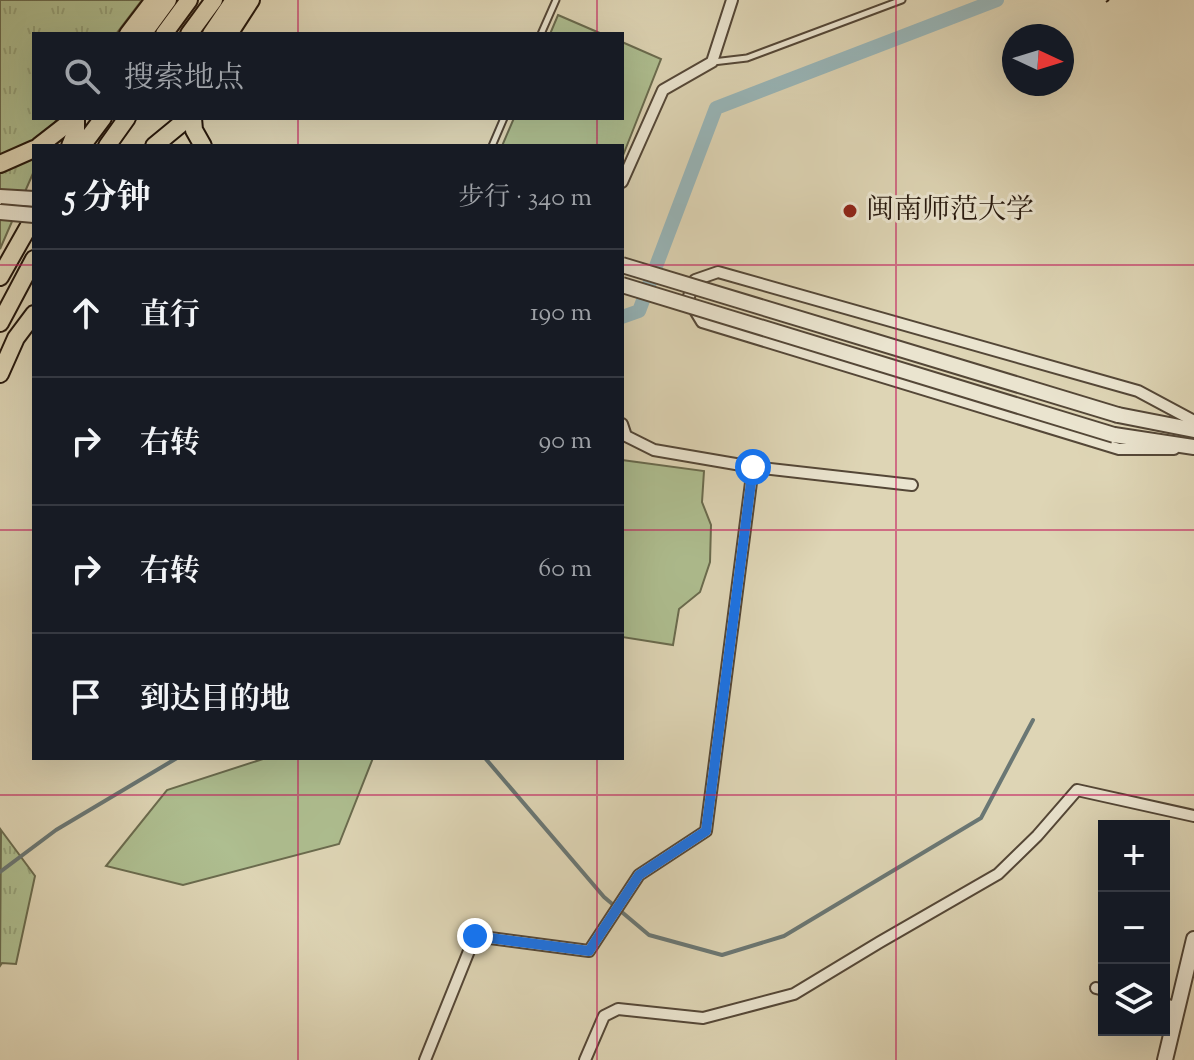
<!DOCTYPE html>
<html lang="zh">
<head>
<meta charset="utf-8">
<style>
	:root { --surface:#171b24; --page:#242831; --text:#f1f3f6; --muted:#9ea1a6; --line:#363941 }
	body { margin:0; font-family:"Sorts Mill Goudy","Noto Serif SC",serif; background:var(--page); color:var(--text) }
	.controls { position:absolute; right:24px; bottom:24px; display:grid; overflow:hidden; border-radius:0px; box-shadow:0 8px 32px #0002 }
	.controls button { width:72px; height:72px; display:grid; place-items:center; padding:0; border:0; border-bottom:2px solid var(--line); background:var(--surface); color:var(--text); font:40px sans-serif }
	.compass { position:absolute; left:1002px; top:24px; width:72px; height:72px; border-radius:50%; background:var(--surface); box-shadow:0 8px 32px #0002; rotate:94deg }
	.stop { position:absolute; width:24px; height:24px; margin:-18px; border:6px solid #1a73e8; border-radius:50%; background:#fff }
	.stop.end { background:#1a73e8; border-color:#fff; box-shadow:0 2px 8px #0008 }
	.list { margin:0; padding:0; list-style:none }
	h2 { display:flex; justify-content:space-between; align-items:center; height:104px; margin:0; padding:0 32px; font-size:34px }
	h2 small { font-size:26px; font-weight:400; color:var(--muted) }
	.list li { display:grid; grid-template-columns:52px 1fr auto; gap:24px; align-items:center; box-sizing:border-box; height:128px; padding:0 32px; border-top:2px solid var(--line) }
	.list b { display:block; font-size:30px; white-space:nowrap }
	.list em { font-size:26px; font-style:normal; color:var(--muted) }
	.icon { flex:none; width:44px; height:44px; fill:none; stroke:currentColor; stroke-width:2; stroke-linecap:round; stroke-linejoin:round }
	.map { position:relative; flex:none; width:1194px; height:1060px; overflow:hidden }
	.search { position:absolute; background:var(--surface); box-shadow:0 8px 32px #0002; left:32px; top:32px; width:592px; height:88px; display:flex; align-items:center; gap:20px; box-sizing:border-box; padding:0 28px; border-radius:0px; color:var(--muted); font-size:30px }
	.panel { position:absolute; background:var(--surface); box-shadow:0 8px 32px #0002; left:32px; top:144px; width:592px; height:616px; border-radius:0px }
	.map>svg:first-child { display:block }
	.green { fill:#aebe90; stroke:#6a6b4e; stroke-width:2 }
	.park { fill:url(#park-tufts); stroke:#6a6b4e; stroke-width:2 }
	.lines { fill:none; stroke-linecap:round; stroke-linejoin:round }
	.stream { stroke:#6a7774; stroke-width:4 }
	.canal { stroke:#98b6b9; stroke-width:14 }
	.service-casing { stroke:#544737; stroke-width:9 }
	.minor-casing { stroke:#544737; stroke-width:14 }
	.tertiary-casing { stroke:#544737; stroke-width:18 }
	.primary-casing { stroke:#26180d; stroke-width:20 }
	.path { stroke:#26180d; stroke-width:2; stroke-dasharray:6 4; stroke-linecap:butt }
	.service { stroke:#eae4cf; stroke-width:5 }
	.minor { stroke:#eae4cf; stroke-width:10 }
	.tertiary { stroke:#eae4cf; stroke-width:14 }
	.primary { stroke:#ded5b5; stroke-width:16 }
	.tertiary-bridge-casing { stroke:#544737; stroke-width:18; stroke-linecap:butt }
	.tertiary-bridge { stroke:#eae4cf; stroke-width:14 }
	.route { stroke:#1a73e8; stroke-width:10 }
	.grid { fill:none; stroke:#c2185b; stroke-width:2; stroke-opacity:0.55 }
	.poi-dot { fill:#8f2418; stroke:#eae4cf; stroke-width:3 }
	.labels { text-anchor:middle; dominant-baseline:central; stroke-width:6; stroke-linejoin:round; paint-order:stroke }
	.poi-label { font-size:28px; fill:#26180d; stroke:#eae4cf; text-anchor:start }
</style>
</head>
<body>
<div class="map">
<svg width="1194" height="1060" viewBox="0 0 1194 1060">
	<defs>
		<pattern id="park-tufts" width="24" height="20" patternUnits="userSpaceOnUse" patternTransform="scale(2)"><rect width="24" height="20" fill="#aebe90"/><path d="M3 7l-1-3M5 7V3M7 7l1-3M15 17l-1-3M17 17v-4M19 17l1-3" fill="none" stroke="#96a37b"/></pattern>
	</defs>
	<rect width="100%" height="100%" fill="#ded5b5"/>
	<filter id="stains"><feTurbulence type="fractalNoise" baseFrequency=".0025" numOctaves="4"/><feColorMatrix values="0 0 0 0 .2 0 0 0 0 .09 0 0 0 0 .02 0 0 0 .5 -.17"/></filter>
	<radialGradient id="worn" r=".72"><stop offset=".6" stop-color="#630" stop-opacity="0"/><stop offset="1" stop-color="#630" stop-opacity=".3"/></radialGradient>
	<g class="green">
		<polygon points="558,15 602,34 550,34"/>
		<polygon points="622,42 661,59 622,158 622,146 502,146 514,118 622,118"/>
		<polygon points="622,460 704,471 702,502 711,525 710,562 700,592 679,609 673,645 622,637"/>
		<polygon points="266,758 373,758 339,844 183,885 106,866 167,790"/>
	</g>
	<g class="park">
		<polygon points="0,0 142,0 116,34 34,34 34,118 57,118 45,146 34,146 34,171 0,249"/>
		<polygon points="1,830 35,876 16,964 2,963 0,966"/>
	</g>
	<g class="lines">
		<g class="stream">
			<polyline points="485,758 604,897 649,935 722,955 784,936 981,818 1033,720"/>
			<polyline points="0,872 56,830 177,758"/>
		</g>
		<polyline class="canal" points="622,317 639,311 716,108 997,0"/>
		<g class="service-casing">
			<g id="service">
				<polyline points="541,34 556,0"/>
				<polyline points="713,62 747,58 902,0"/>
				<polyline points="492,146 504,118"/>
			</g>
		</g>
		<g class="minor-casing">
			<g id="minor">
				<polyline points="622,182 663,90 712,62 732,0"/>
				<polyline points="1174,449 1119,449 702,322 688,299 695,280 718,272 1138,391 1194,421"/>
				<polyline points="753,467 912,485"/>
				<polyline points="1096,988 1104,990"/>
				<polyline points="1164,1004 1177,1007"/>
				<polyline points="425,1060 475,936 589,951 639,875 706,831 753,467 654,450 626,436 622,424"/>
				<polyline points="585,1060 604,1016 618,1009 703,1018 794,994 880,942 998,874 1037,836 1077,790 1194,816"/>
			</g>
		</g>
		<g class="tertiary-casing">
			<g id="tertiary">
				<polyline points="0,197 34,199"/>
				<polyline points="1118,415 1194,430"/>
				<polyline points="1114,435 1194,447"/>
				<polyline points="1165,1060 1194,939"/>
			</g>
		</g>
		<g class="primary-casing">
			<g id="primary">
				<polyline points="128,34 154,0"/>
				<polyline points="143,34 168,0"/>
				<polyline points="164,34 189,0"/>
				<polyline points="189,34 214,0"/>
				<polyline points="211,34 234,0"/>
				<polyline points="229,34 251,0"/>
				<polyline points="193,118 194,130 203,146"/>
				<polyline points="39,146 75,118"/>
				<polyline points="70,146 76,131 76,118"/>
				<polyline points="82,146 103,118"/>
				<polyline points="107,146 127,118"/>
				<polyline points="154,146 188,118"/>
				<polyline points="0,164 34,149"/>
				<polyline points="0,277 34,217"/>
				<polyline points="0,323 34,259"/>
				<polyline points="0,374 16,338 34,314"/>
			</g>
		</g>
		<polyline class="path" points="1106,2 1109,0"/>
		<use href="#service" class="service"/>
		<use href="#minor" class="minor"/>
		<use href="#tertiary" class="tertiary"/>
		<use href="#primary" class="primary"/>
		<g class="tertiary-bridge-casing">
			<g id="tertiary-bridge">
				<polyline points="0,212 34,215"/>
				<polyline points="622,265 1118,415"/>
				<polyline points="622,285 1114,435"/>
			</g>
		</g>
		<use href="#tertiary-bridge" class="tertiary-bridge"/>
	</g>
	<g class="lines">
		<polyline class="route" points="475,936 589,951 639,875 706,831 753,467"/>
	</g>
	<path class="grid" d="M 298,0 L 298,34M 597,0 L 597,34M 896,0 L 896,1060M 298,118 L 298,146M 597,118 L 597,146M 0,265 L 34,265M 622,265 L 1194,265M 0,530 L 34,530M 622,530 L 1194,530M 298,758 L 298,1060M 597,758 L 597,1060M 0,795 L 1194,795"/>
	<circle class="poi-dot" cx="850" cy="211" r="8"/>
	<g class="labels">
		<g class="poi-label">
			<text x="866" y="211">闽南师范大学</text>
		</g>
	</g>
	<rect width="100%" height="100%" filter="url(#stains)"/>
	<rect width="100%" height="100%" fill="url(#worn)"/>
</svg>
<div class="controls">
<button>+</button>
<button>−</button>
<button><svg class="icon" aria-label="layers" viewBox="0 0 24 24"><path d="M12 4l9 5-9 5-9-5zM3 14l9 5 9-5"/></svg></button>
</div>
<svg class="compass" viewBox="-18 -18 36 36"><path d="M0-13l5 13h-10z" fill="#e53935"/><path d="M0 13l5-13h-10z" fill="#9ea1a6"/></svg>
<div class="stop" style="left:753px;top:467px"></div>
<div class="stop end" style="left:475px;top:936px"></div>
<div class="search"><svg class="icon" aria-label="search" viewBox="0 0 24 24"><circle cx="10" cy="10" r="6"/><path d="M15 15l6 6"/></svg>搜索地点</div>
<section class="panel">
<h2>5 分钟<small>步行 · 340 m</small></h2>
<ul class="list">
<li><svg class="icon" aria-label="ahead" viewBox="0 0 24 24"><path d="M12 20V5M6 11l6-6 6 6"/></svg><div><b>直行</b></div><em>190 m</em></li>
<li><svg class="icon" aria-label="right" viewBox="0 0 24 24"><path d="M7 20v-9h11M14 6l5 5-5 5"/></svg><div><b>右转</b></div><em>90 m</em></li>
<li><svg class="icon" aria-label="right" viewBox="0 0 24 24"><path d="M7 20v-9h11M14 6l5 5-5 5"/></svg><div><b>右转</b></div><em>60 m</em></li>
<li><svg class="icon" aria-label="arrive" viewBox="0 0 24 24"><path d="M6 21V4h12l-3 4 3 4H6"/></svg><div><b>到达目的地</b></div></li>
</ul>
</section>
</div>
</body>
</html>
